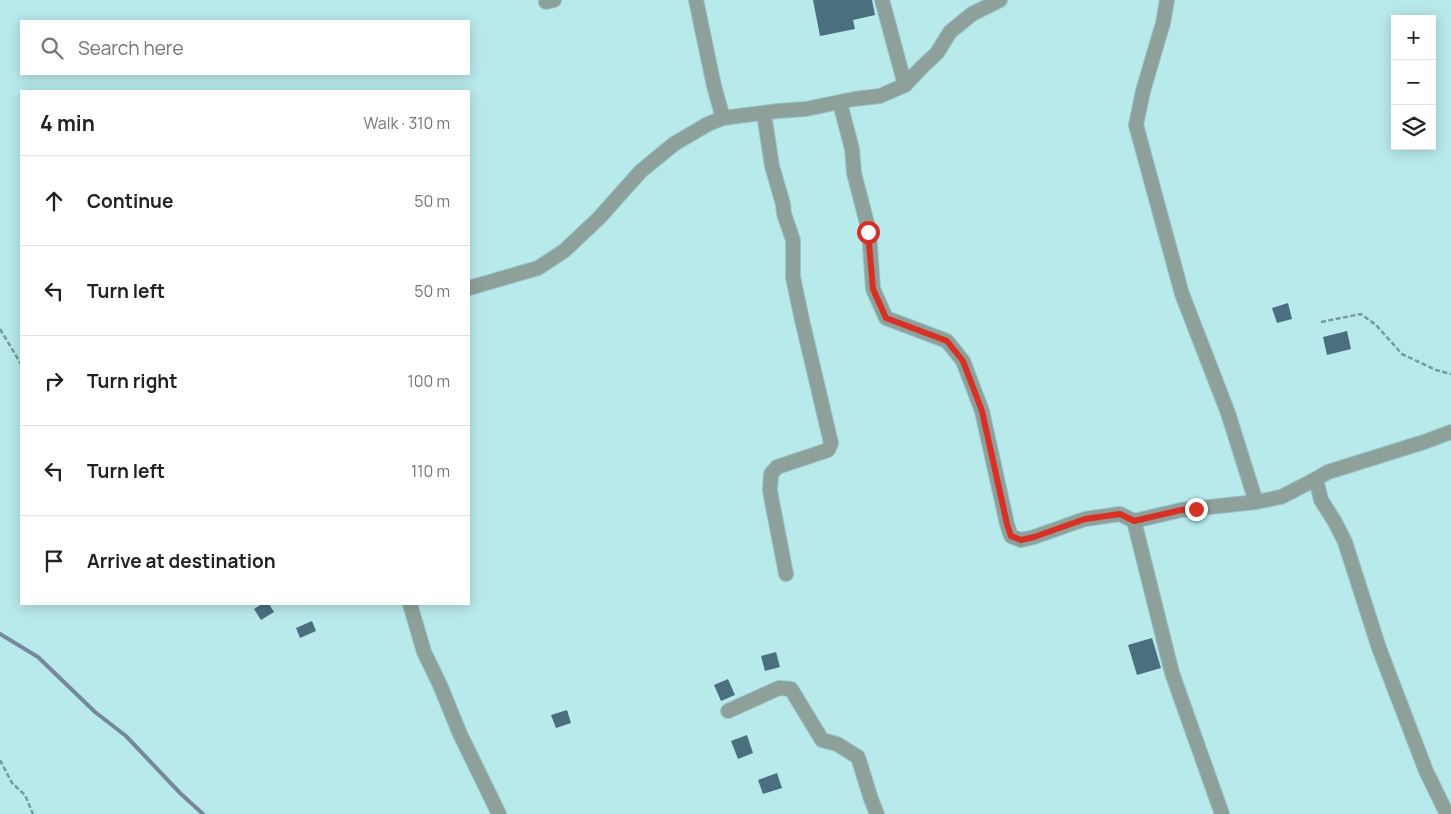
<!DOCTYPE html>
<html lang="en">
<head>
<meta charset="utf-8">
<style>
	:root { --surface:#fff; --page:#f6f6f6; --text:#222; --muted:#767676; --line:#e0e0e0 }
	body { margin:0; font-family:Manrope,sans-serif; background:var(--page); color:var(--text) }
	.controls { position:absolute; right:15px; top:15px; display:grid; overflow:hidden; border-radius:0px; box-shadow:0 2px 12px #0003 }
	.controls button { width:45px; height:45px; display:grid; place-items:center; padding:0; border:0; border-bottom:1px solid var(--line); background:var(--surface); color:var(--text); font:25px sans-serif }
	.stop { position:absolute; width:15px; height:15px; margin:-11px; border:4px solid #d93025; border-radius:50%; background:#fff }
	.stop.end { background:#d93025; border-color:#fff; box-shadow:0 1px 5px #0008 }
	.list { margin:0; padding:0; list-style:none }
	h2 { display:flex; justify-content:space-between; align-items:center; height:65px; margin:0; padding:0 20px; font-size:21px }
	h2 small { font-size:16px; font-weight:400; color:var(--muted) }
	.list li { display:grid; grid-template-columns:32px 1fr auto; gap:15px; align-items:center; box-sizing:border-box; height:90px; padding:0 20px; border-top:1px solid var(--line) }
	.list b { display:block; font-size:19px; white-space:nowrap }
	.list em { font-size:16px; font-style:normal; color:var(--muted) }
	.icon { flex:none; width:28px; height:28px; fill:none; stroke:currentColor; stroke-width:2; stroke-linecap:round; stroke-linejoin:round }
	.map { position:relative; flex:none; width:1451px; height:814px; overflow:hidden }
	.search { position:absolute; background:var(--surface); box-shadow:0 2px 12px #0003; left:20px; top:20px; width:450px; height:55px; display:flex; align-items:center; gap:12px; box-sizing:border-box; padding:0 18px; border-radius:0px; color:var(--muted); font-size:19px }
	.panel { position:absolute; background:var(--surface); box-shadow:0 2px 12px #0003; left:20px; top:90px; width:450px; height:515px; border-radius:0px }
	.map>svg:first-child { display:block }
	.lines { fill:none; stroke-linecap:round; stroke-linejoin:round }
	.stream { stroke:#76899c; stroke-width:4 }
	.building { fill:#4a7080 }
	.minor-casing { stroke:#98c3c5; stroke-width:16 }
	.path { stroke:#759b9c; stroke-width:2.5; stroke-dasharray:5 2.5; stroke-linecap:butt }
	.minor { stroke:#8ea09a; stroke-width:14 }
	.route { stroke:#d93025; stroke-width:6 }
</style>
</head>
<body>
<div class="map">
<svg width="1451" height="814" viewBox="0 0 1451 814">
	<rect width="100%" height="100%" fill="#b8e9eb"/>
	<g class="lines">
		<polyline class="stream" points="0,634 38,657 95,712 126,736 180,793 203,814"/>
	</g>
	<g class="building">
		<polygon points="813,0 872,0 875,15 853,20 855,29 820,36"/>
		<polygon points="1288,303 1292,319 1277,323 1272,308"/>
		<polygon points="1347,331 1351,349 1327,355 1323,337"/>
		<polygon points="262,604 269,604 274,612 261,620 254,609"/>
		<polygon points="312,621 316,631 300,638 296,628"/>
		<polygon points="1152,638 1161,668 1137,675 1128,645"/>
		<polygon points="776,652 780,667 765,671 761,656"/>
		<polygon points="728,679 735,695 721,701 714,685"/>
		<polygon points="567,710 571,723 556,728 551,715"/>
		<polygon points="747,735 753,753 738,759 731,741"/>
		<polygon points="777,773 782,788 763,794 758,780"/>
	</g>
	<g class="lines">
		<g class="minor-casing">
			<g id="minor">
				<polyline points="696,0 714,86 723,118"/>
				<polyline points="882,0 905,85"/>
				<polyline points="1167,0 1163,23 1143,91 1136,125 1182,294 1228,413 1256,502"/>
				<polyline points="546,2 554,0"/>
				<polyline points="840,103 852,149 854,173 869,231 873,289 886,318 947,341 963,361 982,411 1007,524 1011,536 1021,540 1034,537 1085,519 1120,514 1134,521 1181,510 1256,502 1281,497 1316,479 1328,472 1424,442 1451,432"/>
				<polyline points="764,114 772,166 783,204 784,214 793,240 793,277 802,320 831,443 828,450 777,467 771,474 770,491 786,574"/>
				<polyline points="469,288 538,268 564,251 599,218 641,171 674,144 708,124 723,118 778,111 806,109 854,99 880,96 905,85 921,68 937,53 950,32 972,14 1000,0"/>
				<polyline points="1316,479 1321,500 1335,522 1345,542 1379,648 1426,771 1447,814"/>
				<polyline points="1134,521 1172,673 1222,814"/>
				<polyline points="410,604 424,652 440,685 460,734 499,814"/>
				<polyline points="728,711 779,688 791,689 822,740 837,744 858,757 871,799 877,814"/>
			</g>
		</g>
		<g class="path">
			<polyline points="1321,322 1361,314 1376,325 1402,354 1436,370 1451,374"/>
			<polyline points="0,329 21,364"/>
			<polyline points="0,760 12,783 25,795 33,814"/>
		</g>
		<use href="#minor" class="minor"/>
	</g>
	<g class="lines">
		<polyline class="route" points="868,232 873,289 886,318 947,341 963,361 982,411 1007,524 1011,536 1021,540 1034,537 1085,519 1120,514 1134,521 1181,510 1196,509"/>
	</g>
</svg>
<div class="controls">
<button>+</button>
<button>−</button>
<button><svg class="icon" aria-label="layers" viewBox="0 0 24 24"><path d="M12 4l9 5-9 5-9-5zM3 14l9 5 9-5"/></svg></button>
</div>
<div class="stop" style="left:868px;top:232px"></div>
<div class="stop end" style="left:1196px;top:509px"></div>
<div class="search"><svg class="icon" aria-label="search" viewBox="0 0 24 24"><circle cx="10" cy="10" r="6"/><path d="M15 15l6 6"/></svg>Search here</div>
<section class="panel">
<h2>4 min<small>Walk · 310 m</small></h2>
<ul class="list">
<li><svg class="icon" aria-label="ahead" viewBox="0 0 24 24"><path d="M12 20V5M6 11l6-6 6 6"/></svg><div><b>Continue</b></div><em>50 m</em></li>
<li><svg class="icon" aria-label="left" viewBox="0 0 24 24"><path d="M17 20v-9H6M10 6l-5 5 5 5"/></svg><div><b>Turn left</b></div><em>50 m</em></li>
<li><svg class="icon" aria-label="right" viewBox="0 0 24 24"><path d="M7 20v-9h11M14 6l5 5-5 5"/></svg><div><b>Turn right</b></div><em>100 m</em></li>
<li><svg class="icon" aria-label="left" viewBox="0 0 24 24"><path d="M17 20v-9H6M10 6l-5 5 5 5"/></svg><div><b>Turn left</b></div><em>110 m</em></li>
<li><svg class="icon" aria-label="arrive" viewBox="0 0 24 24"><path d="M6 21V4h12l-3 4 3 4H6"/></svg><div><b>Arrive at destination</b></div></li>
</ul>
</section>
</div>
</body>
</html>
